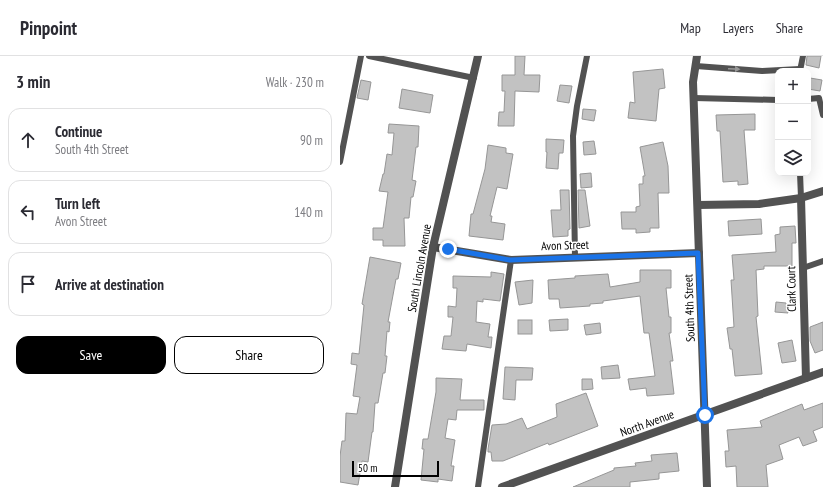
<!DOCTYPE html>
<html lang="en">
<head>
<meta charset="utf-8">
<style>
	:root { --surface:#fff; --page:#f7f7f7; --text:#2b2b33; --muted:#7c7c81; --line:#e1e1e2; --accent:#000 }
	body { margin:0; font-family:"PT Sans Narrow",sans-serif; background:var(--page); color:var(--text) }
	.controls { position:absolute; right:12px; top:12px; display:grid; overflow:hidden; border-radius:8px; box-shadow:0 4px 16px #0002 }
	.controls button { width:36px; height:36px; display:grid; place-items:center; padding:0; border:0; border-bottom:1px solid var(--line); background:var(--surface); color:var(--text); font:20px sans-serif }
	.scale { position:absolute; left:12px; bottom:10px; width:87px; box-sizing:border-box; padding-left:4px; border:2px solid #000; border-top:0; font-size:11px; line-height:14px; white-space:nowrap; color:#000; -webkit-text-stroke:3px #fff; paint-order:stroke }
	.stop { position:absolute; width:12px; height:12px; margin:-9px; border:3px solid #1a73e8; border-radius:50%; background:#fff }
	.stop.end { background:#1a73e8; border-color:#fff; box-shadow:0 1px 4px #0008 }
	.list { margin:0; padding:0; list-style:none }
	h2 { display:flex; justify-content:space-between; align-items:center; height:52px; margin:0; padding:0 16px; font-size:17px }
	h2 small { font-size:13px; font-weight:400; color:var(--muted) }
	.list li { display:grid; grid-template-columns:26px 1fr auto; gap:12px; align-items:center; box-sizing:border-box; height:64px; margin:0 8px 8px; padding:0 8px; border:1px solid var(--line); border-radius:12px }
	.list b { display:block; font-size:15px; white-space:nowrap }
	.list p { margin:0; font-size:13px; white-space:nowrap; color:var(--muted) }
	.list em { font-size:13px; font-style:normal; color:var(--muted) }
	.actions { display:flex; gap:8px; padding:12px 16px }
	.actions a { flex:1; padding:9px 0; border:1px solid var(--accent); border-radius:12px; text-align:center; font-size:14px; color:var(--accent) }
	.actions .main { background:var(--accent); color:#fff }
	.icon { flex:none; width:22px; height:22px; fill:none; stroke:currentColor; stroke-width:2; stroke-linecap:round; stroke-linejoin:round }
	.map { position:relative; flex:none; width:483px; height:431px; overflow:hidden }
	header { display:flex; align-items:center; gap:24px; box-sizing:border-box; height:56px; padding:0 20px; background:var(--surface); border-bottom:1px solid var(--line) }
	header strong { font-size:19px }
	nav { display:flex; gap:22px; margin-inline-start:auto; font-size:14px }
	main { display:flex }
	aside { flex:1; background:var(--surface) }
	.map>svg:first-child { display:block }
	.building { fill:#c2c2c2; stroke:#969696 }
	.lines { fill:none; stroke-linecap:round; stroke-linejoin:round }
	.service { stroke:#525252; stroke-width:6 }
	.minor { stroke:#525252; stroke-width:8 }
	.tertiary { stroke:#525252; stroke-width:8 }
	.oneway { fill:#979797 }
	.route { stroke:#1a73e8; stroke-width:5 }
	.labels { text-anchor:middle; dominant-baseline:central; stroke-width:3; stroke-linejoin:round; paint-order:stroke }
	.street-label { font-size:12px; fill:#000; stroke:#fff }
</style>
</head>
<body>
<header>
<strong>Pinpoint</strong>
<nav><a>Map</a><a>Layers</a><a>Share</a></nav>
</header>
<main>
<aside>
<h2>3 min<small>Walk · 230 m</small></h2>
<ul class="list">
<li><svg class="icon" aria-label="ahead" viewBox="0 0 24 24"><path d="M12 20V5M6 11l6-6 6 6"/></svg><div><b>Continue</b><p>South 4th Street</p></div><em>90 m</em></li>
<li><svg class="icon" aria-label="left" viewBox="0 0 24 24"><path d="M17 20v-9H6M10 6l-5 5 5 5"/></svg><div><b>Turn left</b><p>Avon Street</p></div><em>140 m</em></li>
<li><svg class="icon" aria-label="arrive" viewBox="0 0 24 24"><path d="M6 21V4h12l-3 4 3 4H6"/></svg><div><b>Arrive at destination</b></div></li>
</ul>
<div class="actions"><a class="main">Save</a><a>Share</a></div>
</aside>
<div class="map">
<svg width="483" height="431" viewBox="0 0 483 431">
	<rect width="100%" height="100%" fill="#fff"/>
	<g class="building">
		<polygon points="175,0 185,0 184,19 200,19 199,36 175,35 174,70 158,70 159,56 164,56 165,35 162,35 162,19 175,19"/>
		<polygon points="467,0 481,0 479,12 466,9"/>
		<polygon points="323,13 325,32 319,33 316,65 288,62 290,46 295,47 293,16"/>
		<polygon points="470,22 482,24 480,35 468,33"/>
		<polygon points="21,24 31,26 28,44 17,42"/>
		<polygon points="220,29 232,30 229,47 217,45"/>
		<polygon points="62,33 93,39 90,57 59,52"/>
		<polygon points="243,53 256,54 254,65 242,63"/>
		<polygon points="415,58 415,74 404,74 408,128 398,129 398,125 383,126 380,75 377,75 376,59"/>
		<polygon points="49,68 79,70 78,91 76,91 72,124 76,125 73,141 71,141 69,162 64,162 65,190 43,190 43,184 33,184 33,172 43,172 48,136 39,135 43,118 44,118 47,98 52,99 54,77 48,77"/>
		<polygon points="206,83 224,84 223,97 219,97 218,113 206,112 207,96 206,96"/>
		<polygon points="254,85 256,98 244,99 243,86"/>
		<polygon points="323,86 328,110 329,137 318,137 319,172 310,172 310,176 296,177 296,173 282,173 281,156 296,156 296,151 300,150 299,128 303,128 303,120 305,120 300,91"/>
		<polygon points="148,89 166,92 166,97 173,98 167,133 157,131 150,160 152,160 151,166 165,168 163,184 129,180 131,158 133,158 145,113"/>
		<polygon points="251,117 252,131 241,132 240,118"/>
		<polygon points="220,134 229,134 230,173 228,174 228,180 213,181 211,154 221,154"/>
		<polygon points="238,134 245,134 250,170 239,172"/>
		<polygon points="421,163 422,178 389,180 388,165"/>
		<polygon points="455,170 456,187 452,187 452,210 424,210 424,213 416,214 418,260 416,261 422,318 395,320 392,293 390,293 387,272 394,271 391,224 394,224 392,199 436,196 435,179 440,178 440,171"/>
		<polygon points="30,201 61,207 58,223 56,223 48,266 50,266 49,276 47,275 45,300 47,300 45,317 43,317 38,347 35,347 33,376 32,376 28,406 22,405 18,429 0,426 0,400 2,385 5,385 6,357 17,358 20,341 13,340 17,309 11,308 12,297 19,298 24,249 22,248"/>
		<polygon points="300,214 331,214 331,232 326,232 329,261 331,261 331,277 329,277 333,305 330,305 334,338 307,340 306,332 290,334 288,323 315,320 309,277 304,277 300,240 263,245 263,247 250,248 250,250 220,252 219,243 209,243 208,224 235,222 235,220 268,218 270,231 300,226"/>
		<polygon points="151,216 164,218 160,245 143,243 143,246 137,245 136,266 150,268 148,281 152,281 151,292 127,288 126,295 102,293 104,280 111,280 113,261 108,261 108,250 116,251 117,232 113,232 113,220 151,221"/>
		<polygon points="193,224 192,247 179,249 175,226"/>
		<polygon points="436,246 446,247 448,257 435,256"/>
		<polygon points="228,263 228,274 210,275 209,264"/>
		<rect x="178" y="264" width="14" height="14"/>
		<polygon points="483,266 483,294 475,297 470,285 470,271"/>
		<polygon points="260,267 261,277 246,279 244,269"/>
		<polygon points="452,284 456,305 442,307 438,287"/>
		<polygon points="278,309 280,322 262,323 261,311"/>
		<polygon points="165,311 193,312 192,324 176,324 175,344 163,343"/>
		<polygon points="96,322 122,323 120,344 144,344 144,354 117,354 116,364 108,363 105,382 115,384 111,410 114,410 112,425 98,423 98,426 81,424 84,393 82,393 83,383 88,383 96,336"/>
		<polygon points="242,323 252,323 253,333 242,334"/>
		<polygon points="246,337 258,370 209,389 208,387 163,405 152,405 151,396 148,396 148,393 152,369 166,368 182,362 187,373 217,361 216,348"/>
		<polygon points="483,347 483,371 473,375 477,385 463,390 459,381 439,389 443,403 426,409 428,431 397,431 396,410 386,411 385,395 389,395 387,374 422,371 420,365 462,348 464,354"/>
		<polygon points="337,397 339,415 319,417 319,423 290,426 290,431 233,431 274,414 274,412 296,410 295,407 312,405 311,399"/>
	</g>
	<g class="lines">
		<g class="service">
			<polyline points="29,0 134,22"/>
			<polyline points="356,10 422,15 460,13"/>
			<polyline points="460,15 463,0"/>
			<polyline points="354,42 438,44"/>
			<polyline points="468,43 479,42 483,59"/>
			<polyline points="0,106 21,0"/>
			<polyline points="460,117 461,142"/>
			<polyline points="235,201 233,80 237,50 247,0"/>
			<polyline points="463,212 483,205"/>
			<polyline points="138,431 171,204"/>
		</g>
		<g class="minor">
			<polyline points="357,0 353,26 367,431"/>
			<polyline points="461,142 466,322"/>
			<polyline points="358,149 419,148 461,142 483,135"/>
			<polyline points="93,191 171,204 359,197"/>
			<polyline points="162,431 483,316"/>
		</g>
		<polyline class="tertiary" points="55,431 93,191 138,0"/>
	</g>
	<defs><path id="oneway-solid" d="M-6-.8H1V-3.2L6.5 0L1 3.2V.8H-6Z"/></defs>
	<use class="oneway" href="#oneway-solid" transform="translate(394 13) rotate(3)"/>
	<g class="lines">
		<polyline class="route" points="108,193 170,204 358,197 365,359"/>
	</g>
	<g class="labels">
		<g class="street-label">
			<text transform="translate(225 189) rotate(-2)">Avon Street</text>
			<text transform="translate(79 212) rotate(-80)">South Lincoln Avenue</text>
			<text transform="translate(451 233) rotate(-91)">Clark Court</text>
			<text transform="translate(349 252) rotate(-92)">South 4th Street</text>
			<text transform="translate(307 367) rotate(-20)">North Avenue</text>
		</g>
	</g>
</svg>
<div class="controls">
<button>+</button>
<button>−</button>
<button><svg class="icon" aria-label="layers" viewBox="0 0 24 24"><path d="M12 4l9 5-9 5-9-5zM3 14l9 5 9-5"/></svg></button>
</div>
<div class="scale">50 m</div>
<div class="stop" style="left:365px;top:359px"></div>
<div class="stop end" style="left:108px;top:193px"></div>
</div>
</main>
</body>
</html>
